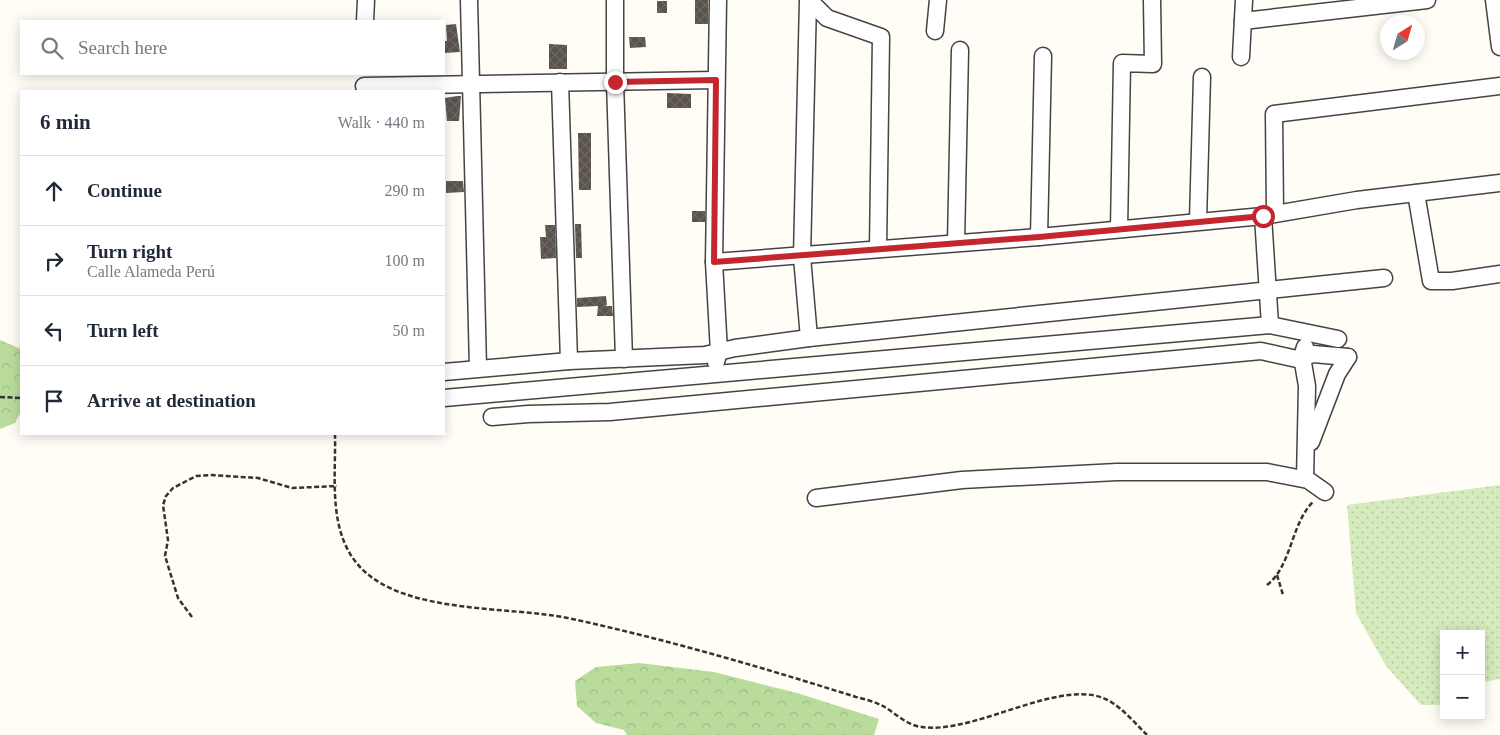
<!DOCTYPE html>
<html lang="en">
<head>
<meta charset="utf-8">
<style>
	:root { --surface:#fff; --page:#f6f6f7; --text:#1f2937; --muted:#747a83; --line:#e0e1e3 }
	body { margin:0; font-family:"Times New Roman",serif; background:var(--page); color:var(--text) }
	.controls { position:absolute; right:15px; bottom:15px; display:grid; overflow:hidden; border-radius:0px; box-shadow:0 2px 12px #0003 }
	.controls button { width:45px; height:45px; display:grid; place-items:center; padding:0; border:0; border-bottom:1px solid var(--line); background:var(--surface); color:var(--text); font:25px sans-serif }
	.compass { position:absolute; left:1380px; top:15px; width:45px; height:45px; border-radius:50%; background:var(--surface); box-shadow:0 2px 12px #0003; rotate:37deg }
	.stop { position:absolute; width:15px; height:15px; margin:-11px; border:4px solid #c4262e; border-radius:50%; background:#fff }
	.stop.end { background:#c4262e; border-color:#fff; box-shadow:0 1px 5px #0008 }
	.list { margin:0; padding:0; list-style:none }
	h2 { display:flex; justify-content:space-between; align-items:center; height:65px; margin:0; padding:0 20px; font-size:21px }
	h2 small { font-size:16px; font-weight:400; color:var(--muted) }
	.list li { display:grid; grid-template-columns:32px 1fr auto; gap:15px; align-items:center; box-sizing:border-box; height:70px; padding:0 20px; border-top:1px solid var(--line) }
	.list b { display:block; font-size:19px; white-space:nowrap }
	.list p { margin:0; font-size:16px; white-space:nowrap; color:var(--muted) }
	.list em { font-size:16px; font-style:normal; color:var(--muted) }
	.icon { flex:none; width:28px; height:28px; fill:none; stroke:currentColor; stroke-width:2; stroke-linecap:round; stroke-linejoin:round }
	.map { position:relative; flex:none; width:1500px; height:735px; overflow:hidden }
	.search { position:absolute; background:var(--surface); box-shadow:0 2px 12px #0003; left:20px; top:20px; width:425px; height:55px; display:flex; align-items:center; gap:12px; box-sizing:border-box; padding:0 18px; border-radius:0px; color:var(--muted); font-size:19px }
	.panel { position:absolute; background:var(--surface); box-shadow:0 2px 12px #0003; left:20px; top:90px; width:425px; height:345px; border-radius:0px }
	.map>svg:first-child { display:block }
	.grass { fill:url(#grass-dots) }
	.forest { fill:url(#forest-crowns) }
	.building { fill:url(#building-cross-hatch) }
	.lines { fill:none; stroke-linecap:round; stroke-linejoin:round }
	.minor-casing { stroke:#444; stroke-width:19 }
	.path { stroke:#333; stroke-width:2.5; stroke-dasharray:5 2.5; stroke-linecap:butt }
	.minor { stroke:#fff; stroke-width:16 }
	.route { stroke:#c4262e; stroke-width:6 }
</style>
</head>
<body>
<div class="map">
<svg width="1500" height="735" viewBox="0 0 1500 735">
	<defs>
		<pattern id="grass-dots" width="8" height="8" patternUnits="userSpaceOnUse" patternTransform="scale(1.25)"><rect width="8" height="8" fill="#d5ebbd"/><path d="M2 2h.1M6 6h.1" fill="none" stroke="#b6c8a1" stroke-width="1.8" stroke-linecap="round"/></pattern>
		<pattern id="forest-crowns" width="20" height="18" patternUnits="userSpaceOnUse" patternTransform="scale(1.25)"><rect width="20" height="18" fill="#b9dc9c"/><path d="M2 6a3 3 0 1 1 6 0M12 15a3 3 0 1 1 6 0" fill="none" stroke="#9ebc85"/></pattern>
		<pattern id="building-cross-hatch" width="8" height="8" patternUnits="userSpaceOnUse" patternTransform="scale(1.25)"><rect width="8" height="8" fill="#5a524d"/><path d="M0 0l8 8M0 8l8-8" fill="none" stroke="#6d6662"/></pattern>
	</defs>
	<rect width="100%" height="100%" fill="#fffdf5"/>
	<polygon class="grass" points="1500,485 1500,681 1499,679 1481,683 1481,634 1444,634 1444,705 1421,705 1386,666 1356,613 1347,505"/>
	<g class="forest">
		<polygon points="0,340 21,349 21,411 15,423 0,429"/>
		<polygon points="639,663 714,672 797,693 879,719 874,735 627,735 624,730 596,723 577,706 575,681 596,667"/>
	</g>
	<g class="building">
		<rect x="695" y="0" width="13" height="24"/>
		<rect x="657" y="1" width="10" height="12"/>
		<polygon points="456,24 460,52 444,53 444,41 447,41 446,25"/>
		<polygon points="629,37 645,37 646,47 630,48"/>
		<polygon points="549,44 567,45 567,69 549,69"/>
		<polygon points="667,93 691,94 691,108 667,108"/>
		<polygon points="457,96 461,96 459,121 447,121 445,98"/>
		<polygon points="578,133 591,133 591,190 579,190"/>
		<polygon points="446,181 463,181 464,192 446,193"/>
		<rect x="692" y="211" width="13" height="11"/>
		<polygon points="575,224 581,224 582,258 576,258"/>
		<polygon points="545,225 555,225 556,258 541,259 540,237 546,237"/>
		<polygon points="606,296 607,305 605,306 612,306 613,316 597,316 598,306 577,307 577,298"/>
	</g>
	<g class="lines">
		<g class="minor-casing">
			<g id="minor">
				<polyline points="469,0 478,368"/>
				<polyline points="615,0 615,82 624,359"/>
				<polyline points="808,0 802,257 809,338"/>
				<polyline points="809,0 827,18 881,37 878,249"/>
				<polyline points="1494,0 1500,47"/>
				<polyline points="365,21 366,0"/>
				<polyline points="1243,21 1427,0"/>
				<polyline points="935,31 938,0"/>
				<polyline points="1241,57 1244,0"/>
				<polyline points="560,82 569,361"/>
				<polyline points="364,86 716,80"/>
				<polyline points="1416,193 1431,281 1452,281 1500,274"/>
				<polyline points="1275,213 1274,114 1500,86"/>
				<polyline points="1263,216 1270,325"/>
				<polyline points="1198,221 1202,77"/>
				<polyline points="1119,229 1122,63 1153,64 1152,0"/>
				<polyline points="1039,237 1043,56"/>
				<polyline points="956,243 960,50"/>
				<polyline points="714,262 1039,237 1263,216 1357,200 1500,183"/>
				<polyline points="716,362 719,352 714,262 718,0"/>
				<polyline points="444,372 569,361 705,355 735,348 809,338 1384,278"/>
				<polyline points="444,398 1270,325 1338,339"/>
				<polyline points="492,417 528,414 610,412 1261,351 1297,359 1313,354 1348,357"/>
				<polyline points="1311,442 1337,374 1348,357"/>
				<polyline points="1305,479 1307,386 1302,357 1305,347"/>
				<polyline points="816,498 962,480 1117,472 1267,472 1308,480 1325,492"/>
			</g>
		</g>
		<g class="path">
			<polyline points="0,397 21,398"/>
			<path d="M 335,434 C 336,479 327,534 362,569 C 407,614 507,606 568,618 C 665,639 761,667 856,697 C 865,699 875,702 883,706 C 895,713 908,726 922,727 C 977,735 1066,673 1111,702 C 1124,710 1136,724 1147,735"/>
			<polyline points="1277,575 1283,595"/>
			<path d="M 1267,585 C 1292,566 1291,522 1314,501"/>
			<polyline points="192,617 178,598 165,556 168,540 163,505 166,496 173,488 196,476 211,475 258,478 292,488 337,486"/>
		</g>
		<use href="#minor" class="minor"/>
	</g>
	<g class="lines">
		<polyline class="route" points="615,82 716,80 714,262 1039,237 1263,216"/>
	</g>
</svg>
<div class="controls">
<button>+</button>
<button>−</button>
</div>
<svg class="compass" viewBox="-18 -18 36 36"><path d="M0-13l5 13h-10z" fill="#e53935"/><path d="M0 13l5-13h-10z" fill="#747a83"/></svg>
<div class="stop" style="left:1263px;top:216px"></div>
<div class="stop end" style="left:615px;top:82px"></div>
<div class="search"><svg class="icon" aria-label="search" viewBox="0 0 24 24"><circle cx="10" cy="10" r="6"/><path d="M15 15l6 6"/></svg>Search here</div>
<section class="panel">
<h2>6 min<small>Walk · 440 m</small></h2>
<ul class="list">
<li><svg class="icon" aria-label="ahead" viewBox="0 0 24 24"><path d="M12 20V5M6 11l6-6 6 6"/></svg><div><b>Continue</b></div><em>290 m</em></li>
<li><svg class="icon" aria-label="right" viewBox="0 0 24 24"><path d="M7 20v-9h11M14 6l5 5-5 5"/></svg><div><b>Turn right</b><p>Calle Alameda Perú</p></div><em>100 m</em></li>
<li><svg class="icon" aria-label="left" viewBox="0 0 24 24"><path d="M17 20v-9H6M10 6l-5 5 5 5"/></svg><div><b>Turn left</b></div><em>50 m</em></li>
<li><svg class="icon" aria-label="arrive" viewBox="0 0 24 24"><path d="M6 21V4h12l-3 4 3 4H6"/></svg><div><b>Arrive at destination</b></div></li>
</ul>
</section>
</div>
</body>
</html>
